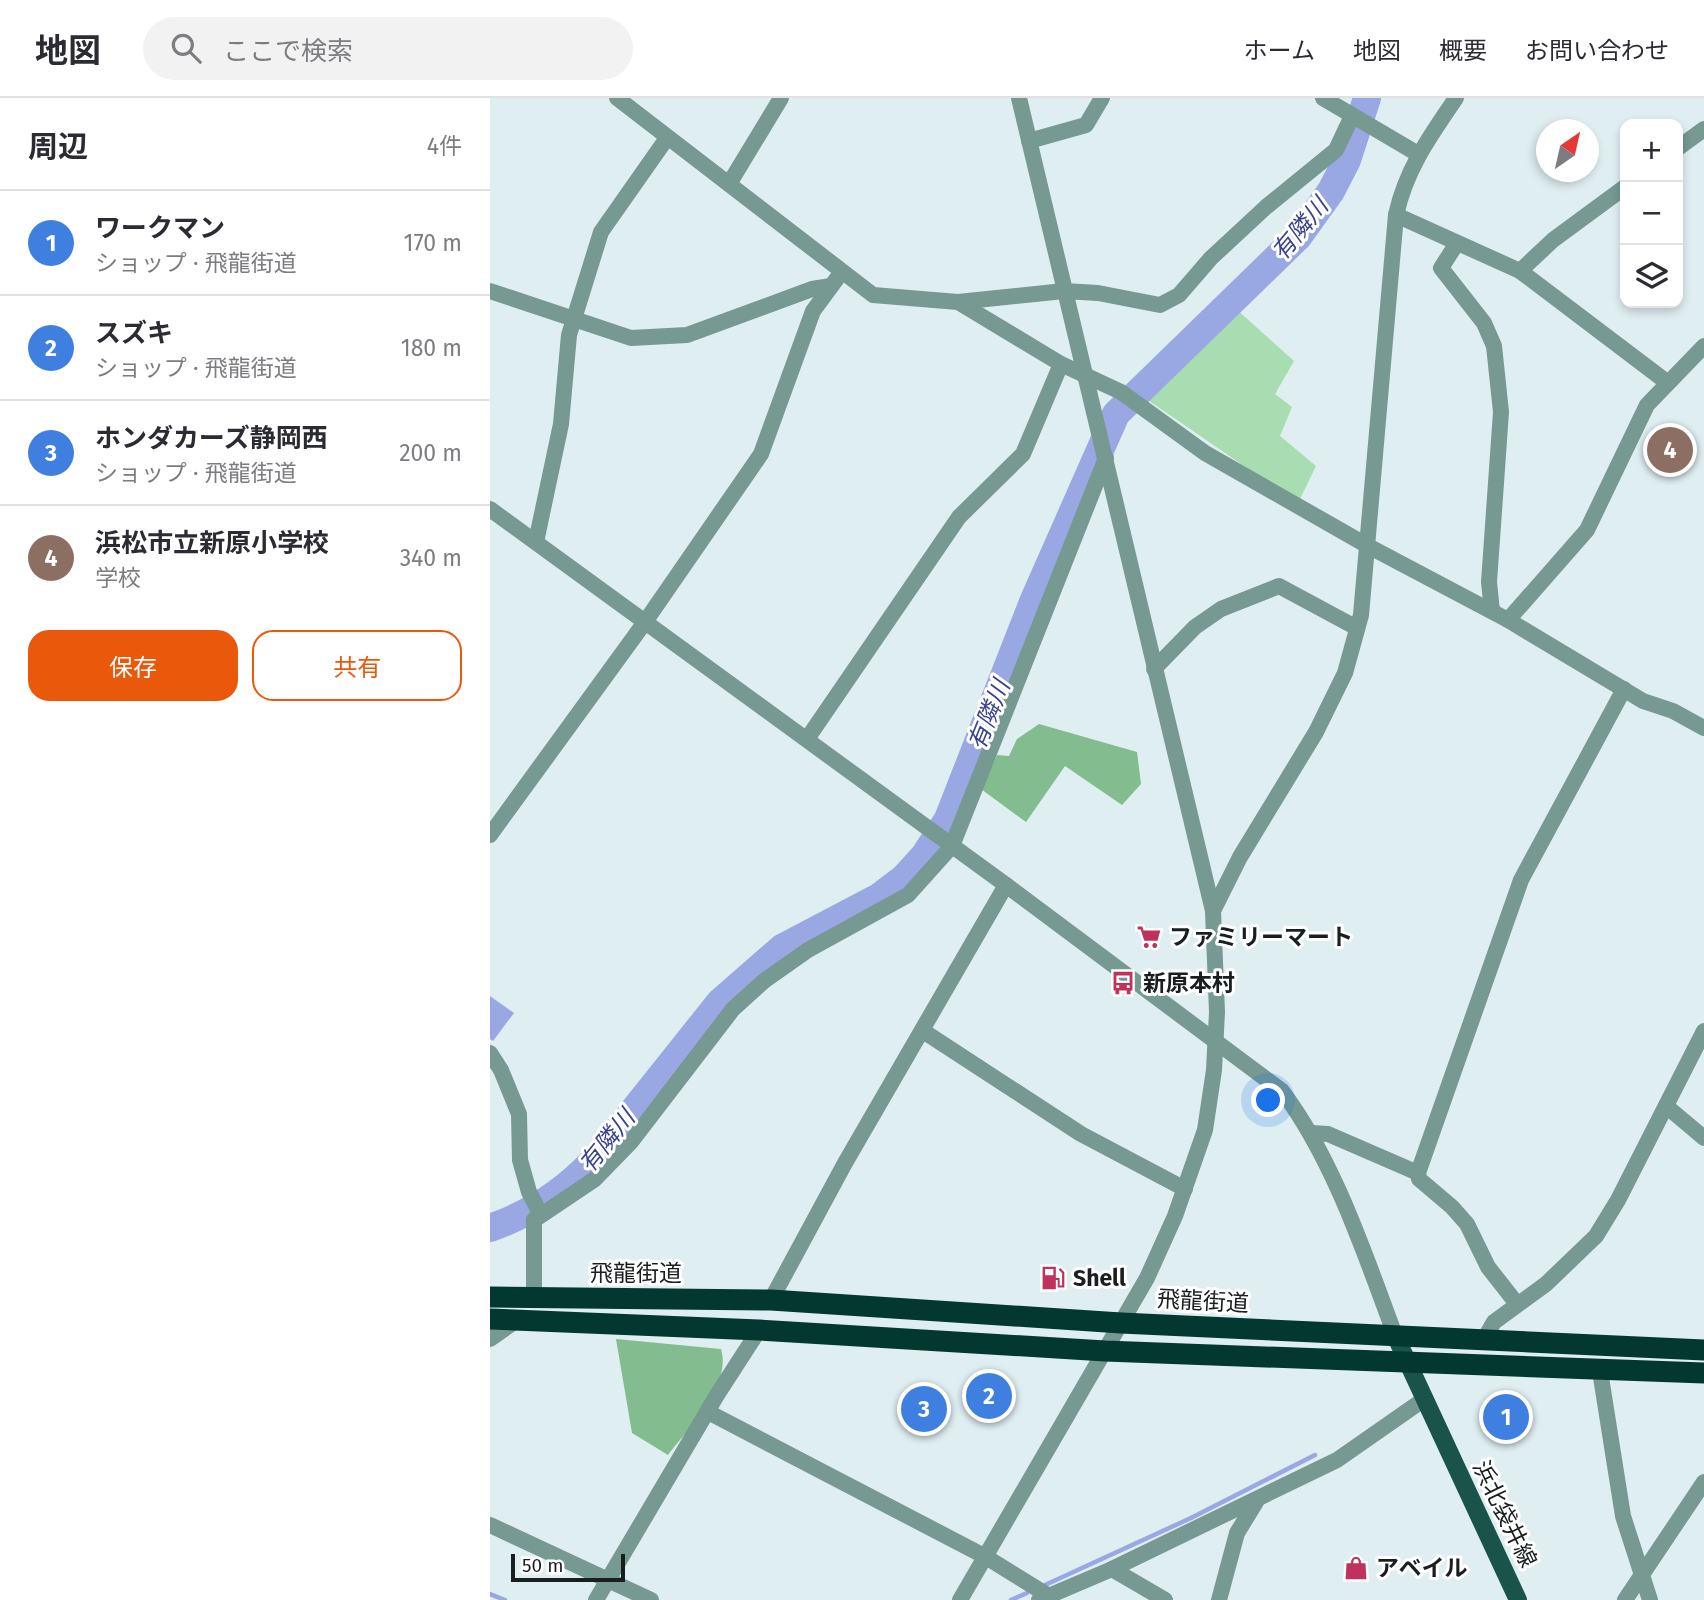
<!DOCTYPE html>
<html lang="ja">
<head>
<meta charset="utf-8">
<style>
	:root { --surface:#fff; --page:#f2f2f3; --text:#2b2b33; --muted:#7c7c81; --line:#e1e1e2; --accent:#ea580c }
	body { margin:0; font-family:"Fira Sans","Noto Sans JP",sans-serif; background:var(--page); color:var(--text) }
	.controls { position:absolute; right:21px; top:21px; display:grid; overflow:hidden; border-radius:14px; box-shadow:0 4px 10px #0003 }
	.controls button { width:63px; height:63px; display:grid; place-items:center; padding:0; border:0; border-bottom:2px solid var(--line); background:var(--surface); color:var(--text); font:35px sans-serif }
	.compass { position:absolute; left:1046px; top:21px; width:63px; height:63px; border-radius:50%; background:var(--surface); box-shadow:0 4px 10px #0003; rotate:34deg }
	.scale { position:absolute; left:21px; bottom:18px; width:114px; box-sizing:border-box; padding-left:7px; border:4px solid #191e1f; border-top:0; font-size:19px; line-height:24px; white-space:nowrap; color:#191e1f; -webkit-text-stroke:5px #fff; paint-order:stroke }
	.you { position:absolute; left:779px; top:1003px; width:24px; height:24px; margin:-18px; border:5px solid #fff; border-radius:50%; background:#1a73e8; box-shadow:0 0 0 10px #1a73e833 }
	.badge { display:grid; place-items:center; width:46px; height:46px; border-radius:50%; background:var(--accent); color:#fff; font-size:23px; font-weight:700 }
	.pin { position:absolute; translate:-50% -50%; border:4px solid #fff; box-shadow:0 2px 7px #0006 }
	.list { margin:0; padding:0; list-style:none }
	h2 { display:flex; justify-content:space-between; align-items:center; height:91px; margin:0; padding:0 28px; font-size:30px }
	h2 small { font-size:23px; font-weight:400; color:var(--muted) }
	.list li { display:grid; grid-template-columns:46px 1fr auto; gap:21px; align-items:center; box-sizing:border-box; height:105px; padding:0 28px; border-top:2px solid var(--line) }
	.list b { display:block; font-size:26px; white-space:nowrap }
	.list p { margin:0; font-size:23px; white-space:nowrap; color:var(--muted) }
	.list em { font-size:23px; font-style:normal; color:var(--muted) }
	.actions { display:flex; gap:14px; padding:21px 28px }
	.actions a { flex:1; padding:16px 0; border:2px solid var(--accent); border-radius:21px; text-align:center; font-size:24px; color:var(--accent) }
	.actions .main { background:var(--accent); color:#fff }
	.icon { flex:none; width:38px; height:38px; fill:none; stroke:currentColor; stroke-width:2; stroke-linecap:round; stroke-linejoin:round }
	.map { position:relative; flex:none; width:1214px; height:1502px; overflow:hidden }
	header { display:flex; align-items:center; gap:42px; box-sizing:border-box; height:98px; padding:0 35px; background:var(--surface); border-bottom:2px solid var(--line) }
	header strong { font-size:33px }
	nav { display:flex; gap:38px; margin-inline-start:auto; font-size:24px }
	.search { width:490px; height:63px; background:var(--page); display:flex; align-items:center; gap:18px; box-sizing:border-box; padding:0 24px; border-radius:38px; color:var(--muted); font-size:26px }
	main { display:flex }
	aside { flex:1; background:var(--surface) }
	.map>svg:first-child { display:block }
	.green { fill:#a7ddb1 }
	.forest { fill:#83bc8e }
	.water { fill:#99a7e3 }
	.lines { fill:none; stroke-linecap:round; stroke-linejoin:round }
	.stream { stroke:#99a7e3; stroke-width:4.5 }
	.river { stroke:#99a7e3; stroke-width:28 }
	.minor { stroke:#769992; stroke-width:16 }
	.major { stroke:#1a534a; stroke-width:18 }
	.highway { stroke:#033831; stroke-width:21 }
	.labels { text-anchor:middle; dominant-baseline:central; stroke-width:6; stroke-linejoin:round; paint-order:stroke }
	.poi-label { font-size:23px; font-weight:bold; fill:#191e1f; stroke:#fff; text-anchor:start }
	.street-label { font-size:23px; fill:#191e1f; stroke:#fff }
	.water-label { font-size:24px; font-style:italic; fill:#3a438c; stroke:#fff }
</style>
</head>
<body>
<header>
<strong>地図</strong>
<div class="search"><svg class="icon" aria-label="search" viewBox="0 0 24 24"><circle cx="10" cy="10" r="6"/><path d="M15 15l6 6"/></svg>ここで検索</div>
<nav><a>ホーム</a><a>地図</a><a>概要</a><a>お問い合わせ</a></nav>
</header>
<main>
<aside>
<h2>周辺<small>4件</small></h2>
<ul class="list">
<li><span class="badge" style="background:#3f7fe0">1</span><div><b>ワークマン</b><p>ショップ · 飛龍街道</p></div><em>170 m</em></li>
<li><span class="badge" style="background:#3f7fe0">2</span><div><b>スズキ</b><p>ショップ · 飛龍街道</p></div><em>180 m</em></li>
<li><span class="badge" style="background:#3f7fe0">3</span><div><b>ホンダカーズ静岡西</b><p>ショップ · 飛龍街道</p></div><em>200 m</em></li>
<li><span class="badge" style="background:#8d6e63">4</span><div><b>浜松市立新原小学校</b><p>学校</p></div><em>340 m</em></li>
</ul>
<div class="actions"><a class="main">保存</a><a>共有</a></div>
</aside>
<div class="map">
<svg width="1214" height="1502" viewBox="0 0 1214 1502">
	<rect width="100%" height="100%" fill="#dfeef1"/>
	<polygon class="green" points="745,210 804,263 785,296 802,309 790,338 826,368 808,405 655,300"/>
	<g class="forest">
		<polygon points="549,626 647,654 651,686 632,707 575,668 536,724 491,691 507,657 519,658 527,641"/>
		<path d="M 126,1241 L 231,1251 C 242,1287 198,1331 178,1357 L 142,1335 Z"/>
	</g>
	<polygon class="water" points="0,898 24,915 3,943 0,941"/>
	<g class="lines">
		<g class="stream">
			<polyline points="555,1487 701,1420 825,1357"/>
			<polyline points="0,1496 15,1502"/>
			<polyline points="521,1502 537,1495"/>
		</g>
		<path class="river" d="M 0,1130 C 40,1116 75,1093 104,1062 L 230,904 L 292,850 L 389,799 L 414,780 L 434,758 L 458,721 L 543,504 L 626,316 L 808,139 L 841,93 L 857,62 L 877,0"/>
		<g class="minor">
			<polyline points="127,0 383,197 468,204 571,266 631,294 715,355 878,448 1018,522 1153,603 1183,613 1214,630"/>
			<polyline points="529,0 723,813"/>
			<polyline points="833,0 928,56"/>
			<polyline points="539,43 596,27 612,0"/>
			<polyline points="1188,50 1214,31"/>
			<polyline points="239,86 291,0"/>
			<polyline points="906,117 1030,173 1178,285"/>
			<polyline points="967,145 951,170 994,225 1004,248 1011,314 999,484 1002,513"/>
			<polyline points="1030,173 1063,142 1135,89"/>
			<polyline points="0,193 141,240 197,237 322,191 341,188"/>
			<polyline points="468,204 574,193 608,195 670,207 689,197 721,160 776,109 846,52 862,18"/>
			<path d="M 0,411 L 516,787 L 792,993 C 844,1062 875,1157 905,1237"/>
			<polyline points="46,444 71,326 79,237 111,134 177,40"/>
			<polyline points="1018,522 1097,432 1157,307 1214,248"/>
			<polyline points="664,571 705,529 731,511 789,488 867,530"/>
			<polyline points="317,641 469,419 533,356 571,266"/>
			<polyline points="0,737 155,524 271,356 323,213 351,175"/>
			<polyline points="433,933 591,1036 695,1091"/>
			<polyline points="0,955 11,972 29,1016 30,1062 39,1094 50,1115 44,1122 44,1201"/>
			<polyline points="1176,1008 1214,1040"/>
			<polyline points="821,1035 838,1036 928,1075 1031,782 1134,591"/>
			<polyline points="928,1075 929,1081 962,1109 977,1126 998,1169 1027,1206"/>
			<polyline points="44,1122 105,1081 141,1044 243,911 274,883 318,852 418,797 462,748 616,360"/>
			<polyline points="281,1202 355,1065 516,787"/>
			<polyline points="0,1241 27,1222"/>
			<polyline points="993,1243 1004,1224 1056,1186 1106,1138 1128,1102 1214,933"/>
			<polyline points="1110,1273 1133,1418 1160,1502"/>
			<polyline points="218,1314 496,1459 559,1498"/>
			<polyline points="0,1427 161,1502"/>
			<polyline points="622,1471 675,1502"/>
			<polyline points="106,1502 227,1297 269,1232"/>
			<path d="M 470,1502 L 657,1180 L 685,1118 L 715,1032 L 724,972 L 727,914 L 723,813 L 750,759 L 826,634 L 855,575 L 871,517 L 906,117 C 916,71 940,38 966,0"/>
			<polyline points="549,1502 622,1471 847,1362 933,1302"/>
			<polyline points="729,1502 747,1435 766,1404"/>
			<polyline points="1135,1502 1214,1384"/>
		</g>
		<polyline class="major" points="905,1237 1028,1502"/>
		<g class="highway">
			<polyline points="0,1199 281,1202 631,1225 1214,1252"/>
			<polyline points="0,1221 269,1232 615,1253 1214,1275"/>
		</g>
	</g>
	<defs>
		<g id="supermarket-bare" transform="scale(1.89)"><path d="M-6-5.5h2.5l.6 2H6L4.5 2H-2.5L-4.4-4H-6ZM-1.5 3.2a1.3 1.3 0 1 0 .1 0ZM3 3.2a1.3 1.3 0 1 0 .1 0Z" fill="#c0325c" stroke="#fff" stroke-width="2.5" paint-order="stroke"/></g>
		<g id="bus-bare" transform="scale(1.89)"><path d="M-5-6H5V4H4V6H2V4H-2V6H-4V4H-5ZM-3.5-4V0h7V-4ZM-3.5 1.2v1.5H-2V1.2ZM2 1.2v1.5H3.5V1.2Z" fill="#c0325c" stroke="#fff" stroke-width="2.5" paint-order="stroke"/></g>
		<g id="fuel-bare" transform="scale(1.89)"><path d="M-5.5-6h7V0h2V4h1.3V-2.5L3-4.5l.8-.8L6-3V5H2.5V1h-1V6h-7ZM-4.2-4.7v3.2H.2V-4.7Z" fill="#c0325c" stroke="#fff" stroke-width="2.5" paint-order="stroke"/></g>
		<g id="shop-bare" transform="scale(1.89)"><path d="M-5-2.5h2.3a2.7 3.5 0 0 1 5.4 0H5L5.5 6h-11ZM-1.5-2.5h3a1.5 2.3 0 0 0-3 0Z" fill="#c0325c" stroke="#fff" stroke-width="2.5" paint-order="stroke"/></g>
	</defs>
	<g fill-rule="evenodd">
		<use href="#supermarket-bare" x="659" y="839"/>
		<use href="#bus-bare" x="633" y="885"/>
		<use href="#fuel-bare" x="563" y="1180"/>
		<use href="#shop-bare" x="866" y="1470"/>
	</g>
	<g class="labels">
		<g class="poi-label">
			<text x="679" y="839">ファミリーマート</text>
			<text x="653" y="885">新原本村</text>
			<text x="583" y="1180">Shell</text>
			<text x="886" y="1470">アベイル</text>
		</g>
		<g class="street-label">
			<text x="146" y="1175">飛龍街道</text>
			<text transform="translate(713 1203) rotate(3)">飛龍街道</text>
			<text transform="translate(1015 1416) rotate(64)">浜北袋井線</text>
		</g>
		<g class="water-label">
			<text transform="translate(810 131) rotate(-50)">有隣川</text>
			<text transform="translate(499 617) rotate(-68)">有隣川</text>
			<text transform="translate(117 1043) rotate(-51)">有隣川</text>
		</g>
	</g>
</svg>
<div class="controls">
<button>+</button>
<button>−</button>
<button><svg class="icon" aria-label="layers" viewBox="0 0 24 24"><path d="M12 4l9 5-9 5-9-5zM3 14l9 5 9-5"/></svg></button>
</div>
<svg class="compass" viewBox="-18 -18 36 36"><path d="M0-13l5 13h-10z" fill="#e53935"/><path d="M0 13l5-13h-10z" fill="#7c7c81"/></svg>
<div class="scale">50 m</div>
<div class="you"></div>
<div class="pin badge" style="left:1016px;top:1319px;background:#3f7fe0">1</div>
<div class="pin badge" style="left:499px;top:1298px;background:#3f7fe0">2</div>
<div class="pin badge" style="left:434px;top:1311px;background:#3f7fe0">3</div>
<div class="pin badge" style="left:1180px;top:352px;background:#8d6e63">4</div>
</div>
</main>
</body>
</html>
